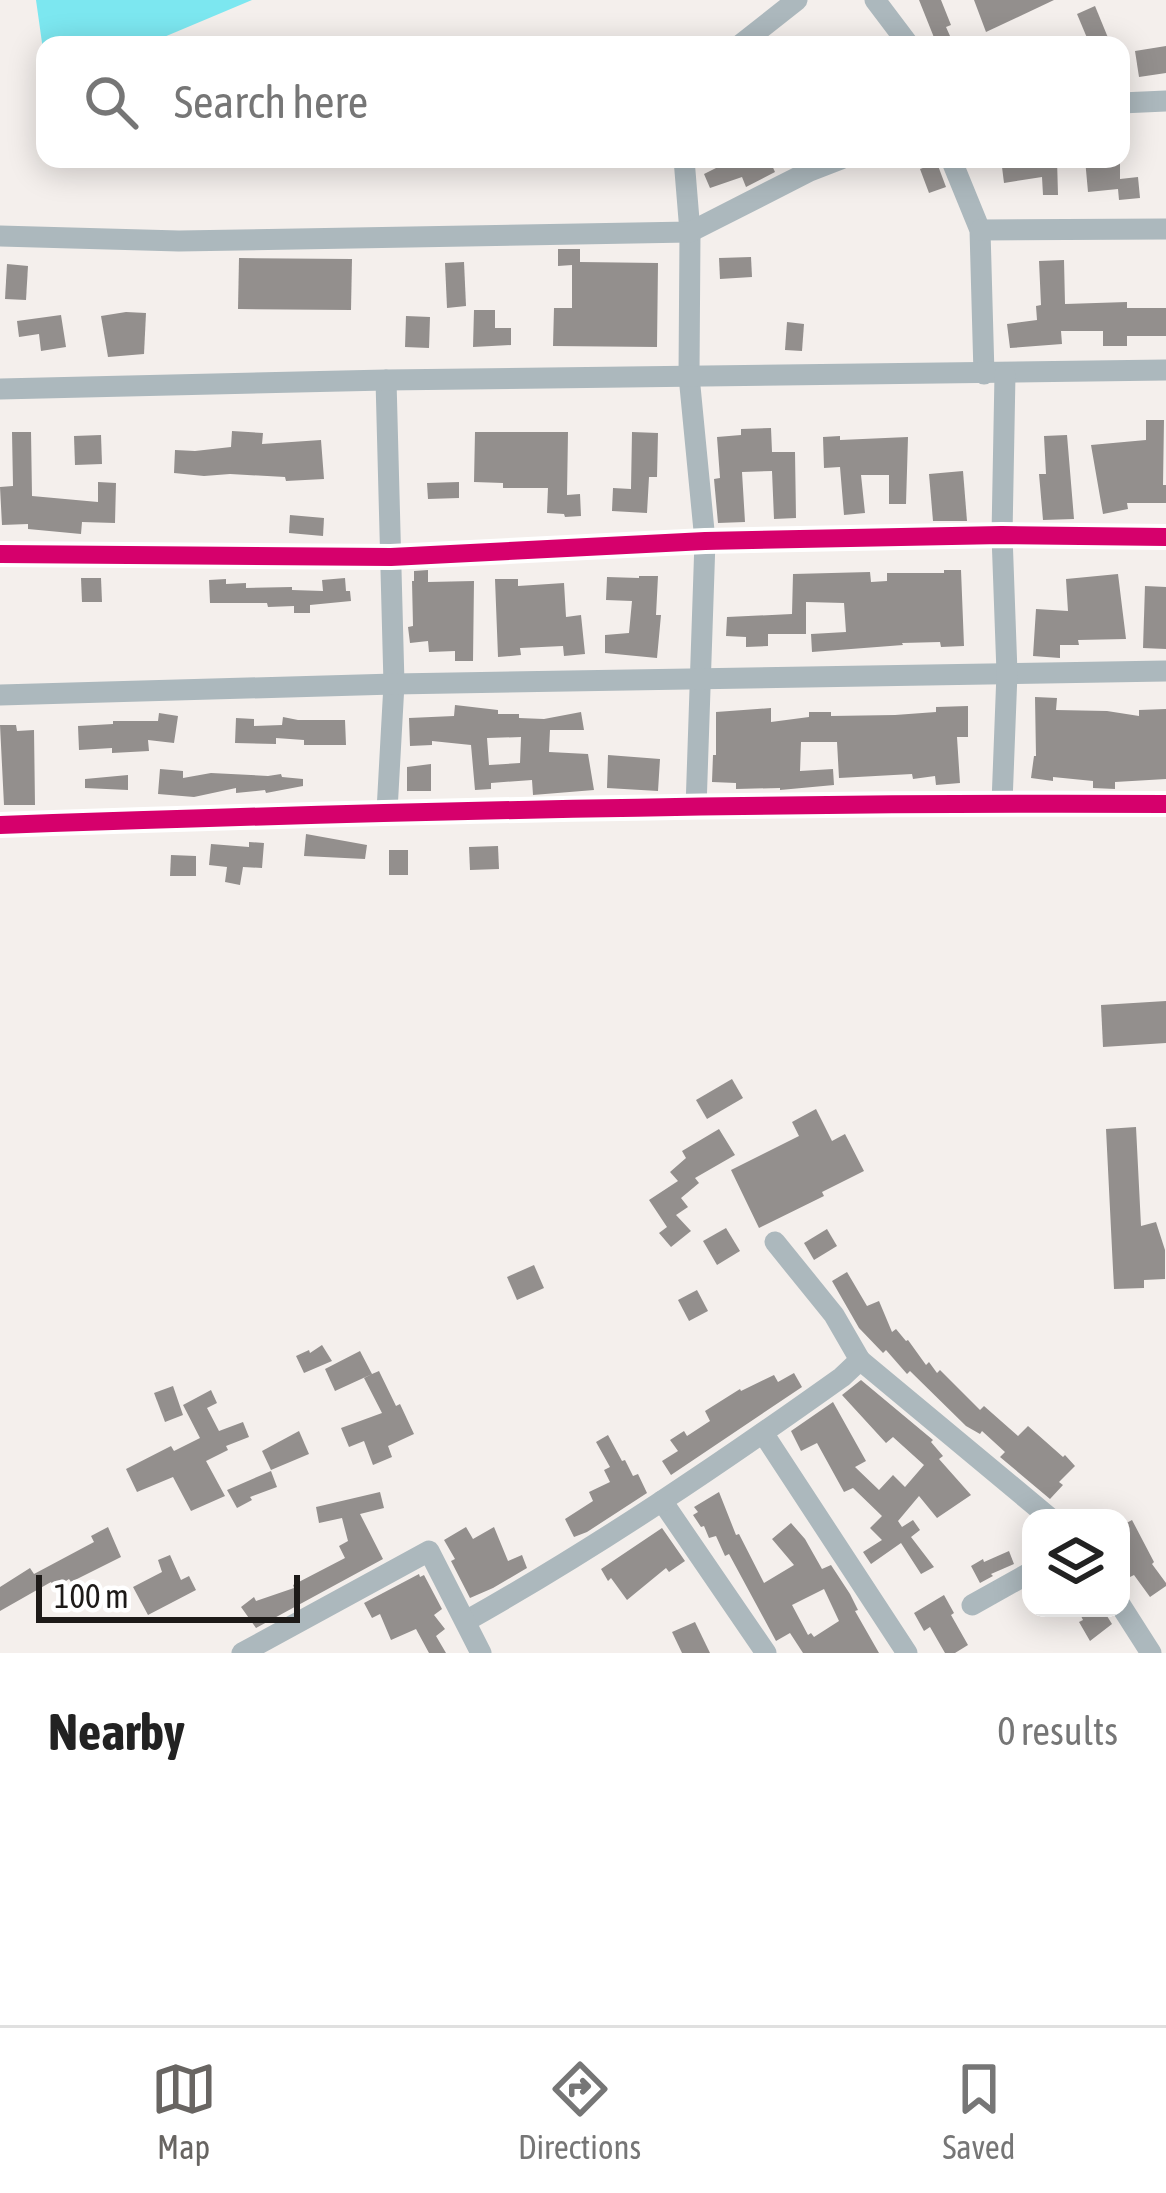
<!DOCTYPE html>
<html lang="en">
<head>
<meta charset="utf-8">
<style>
	:root { --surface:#fff; --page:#f6f6f6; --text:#222; --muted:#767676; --line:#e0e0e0; --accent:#686562 }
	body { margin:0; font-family:"Asap Condensed",sans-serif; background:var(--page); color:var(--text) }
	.controls { position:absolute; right:36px; bottom:36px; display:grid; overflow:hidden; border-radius:24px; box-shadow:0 6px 30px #0003 }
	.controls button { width:108px; height:108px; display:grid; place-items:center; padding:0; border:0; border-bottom:3px solid var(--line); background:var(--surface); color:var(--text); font:60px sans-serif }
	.scale { position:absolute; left:36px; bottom:30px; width:264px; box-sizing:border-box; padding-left:12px; border:6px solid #1d1a18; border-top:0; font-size:33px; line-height:42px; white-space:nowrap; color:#1d1a18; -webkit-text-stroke:9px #fff; paint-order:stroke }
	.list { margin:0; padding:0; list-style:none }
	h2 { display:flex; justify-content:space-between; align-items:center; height:156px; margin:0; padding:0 48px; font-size:51px }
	h2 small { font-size:39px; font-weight:400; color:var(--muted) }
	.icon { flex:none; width:66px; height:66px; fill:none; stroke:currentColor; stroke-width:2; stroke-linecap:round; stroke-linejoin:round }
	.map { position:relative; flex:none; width:1166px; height:1653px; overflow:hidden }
	.search { position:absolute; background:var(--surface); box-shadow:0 6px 30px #0003; left:36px; right:36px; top:36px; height:132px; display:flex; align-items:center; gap:30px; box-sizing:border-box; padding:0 42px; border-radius:24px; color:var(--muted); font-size:45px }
	.sheet { height:372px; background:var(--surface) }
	nav { display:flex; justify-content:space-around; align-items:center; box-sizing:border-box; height:168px; border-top:3px solid var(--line); background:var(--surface); font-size:33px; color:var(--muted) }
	nav a { display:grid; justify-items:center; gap:6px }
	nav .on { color:var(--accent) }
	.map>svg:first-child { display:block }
	.water { fill:#7ce7f0 }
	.building { fill:#938f8d; fill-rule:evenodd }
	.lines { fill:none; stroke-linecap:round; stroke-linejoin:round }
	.minor { stroke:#acb8bd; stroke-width:21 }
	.cycleway-casing { stroke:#fff; stroke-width:26 }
	.cycleway { stroke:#d6006c; stroke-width:18 }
</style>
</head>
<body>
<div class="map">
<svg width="1166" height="1653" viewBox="0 0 1166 1653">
	<rect width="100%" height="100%" fill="#f4efec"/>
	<polygon class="water" points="36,0 252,0 145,45 45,45 45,64"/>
	<g class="building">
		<polygon points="919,0 941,0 951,25 946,27 954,45 937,45"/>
		<polygon points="974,0 1054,0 986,32"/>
		<polygon points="1095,6 1111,45 1090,45 1077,14"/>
		<polygon points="1166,46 1166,73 1139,77 1135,51"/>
		<polygon points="714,159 769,159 775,172 746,187 742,177 710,188 704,174 718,167"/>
		<polygon points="1001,159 1057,159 1058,195 1043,195 1042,177 1004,183"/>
		<polygon points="1085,159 1120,159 1120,179 1138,177 1140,198 1119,200 1118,189 1088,192"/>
		<polygon points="937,163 946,187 929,193 920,169"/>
		<polygon points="558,249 580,249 580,262 658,263 657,347 553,346 554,308 572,308 572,265 558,266"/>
		<polygon points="751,257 752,277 720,279 719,258"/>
		<polygon points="239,258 352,259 351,310 238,309"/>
		<polygon points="1064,260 1065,304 1127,302 1127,308 1166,308 1166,336 1127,336 1127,346 1103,346 1103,331 1061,331 1062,344 1010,348 1007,324 1037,320 1036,306 1041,305 1039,261"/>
		<polygon points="464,262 466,306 447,308 445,263"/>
		<polygon points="7,264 28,266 26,300 5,299"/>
		<polygon points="474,310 495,310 495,328 511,328 511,345 473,347"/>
		<polygon points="126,312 146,313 144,354 108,357 101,316"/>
		<polygon points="61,315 66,347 41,351 39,334 19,337 17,321"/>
		<polygon points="406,316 430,317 429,348 405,347"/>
		<polygon points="787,322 804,324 802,351 785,350"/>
		<polygon points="1146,420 1164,420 1163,485 1166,485 1166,503 1127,503 1128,509 1103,514 1091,445 1146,440"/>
		<polygon points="771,428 772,452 795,452 796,518 774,519 772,471 742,472 745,522 718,523 714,479 720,478 717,437 741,435 741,429"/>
		<polygon points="232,431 263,433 262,444 321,440 324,479 286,481 285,477 230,474 204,476 174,473 175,450 195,451 231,447"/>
		<polygon points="12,432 31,432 32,496 98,502 98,482 116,483 115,523 82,522 81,534 28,529 28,524 2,525 0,487 13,486"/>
		<polygon points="475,432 568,432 567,495 580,494 581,516 565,517 564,514 547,513 548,488 503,488 503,483 474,482"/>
		<polygon points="632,432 658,433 657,477 649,477 647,513 612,511 613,488 631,489"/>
		<polygon points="101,435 102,464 75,465 74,436"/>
		<polygon points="1067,435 1074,519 1043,520 1039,474 1046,474 1044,436"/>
		<polygon points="840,436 840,440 908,437 906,504 889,504 889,475 861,475 865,513 844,515 840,467 824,468 823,437"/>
		<polygon points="963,471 967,521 933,521 929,474"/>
		<polygon points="459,482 459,498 428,499 427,483"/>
		<polygon points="290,515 324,518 323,536 289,533"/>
		<polygon points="428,570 428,582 474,581 473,661 455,661 455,651 429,652 428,641 410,643 408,627 413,626 412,581 414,581 414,571"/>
		<polygon points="944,570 961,570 964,646 941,647 940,642 902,643 903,645 812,652 811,634 846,632 844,603 806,602 806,634 768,634 768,646 746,647 746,637 726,636 727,617 792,614 793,574 870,572 871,582 887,581 887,573 944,573"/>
		<polygon points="1118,574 1126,639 1078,640 1079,645 1060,645 1060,658 1033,656 1036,609 1068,611 1066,579"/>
		<polygon points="639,576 658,576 656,615 661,615 657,658 605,653 605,635 629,633 632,601 606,600 607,577 639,578"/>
		<polygon points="81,578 101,578 102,602 82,602"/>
		<polygon points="345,578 346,591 350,591 351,601 310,605 310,613 294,613 294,606 268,607 267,603 210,603 209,580 226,579 226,584 246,583 246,588 292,587 292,590 323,591 322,580"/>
		<polygon points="495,579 518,579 518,586 564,583 566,617 581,615 585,654 564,656 563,646 520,648 521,655 498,657"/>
		<polygon points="1145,586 1166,587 1166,649 1143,648"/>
		<polygon points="1035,697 1057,698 1056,710 1107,711 1139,716 1139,710 1166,709 1166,779 1115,782 1115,789 1093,788 1093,781 1053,777 1053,781 1031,778 1034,756 1036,756"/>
		<path d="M 455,705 L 498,710 L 498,714 L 519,714 L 519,718 L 544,719 L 581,712 L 584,730 L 550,730 L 549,752 L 588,754 L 594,790 L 533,795 L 532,780 L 491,783 L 491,789 L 475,790 L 471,745 L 432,741 L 432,745 L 410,746 L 409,718 L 454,716 ZM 521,737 L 520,763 L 489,765 L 487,738 Z"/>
		<polygon points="968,706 968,737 957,737 960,783 936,785 935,776 913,779 912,774 839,778 837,742 801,742 800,771 833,769 834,785 780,790 780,788 736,789 736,783 712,782 713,755 716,755 716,712 771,708 771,722 809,717 809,712 831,712 831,716 895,715 936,712 936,707"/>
		<polygon points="159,713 178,716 174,743 148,740 149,751 112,753 112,748 79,750 78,726 113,724 113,721 158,721"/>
		<polygon points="283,717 298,720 345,720 346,745 304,745 304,740 276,738 276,744 235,743 236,718 254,719 254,726 282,725"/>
		<polygon points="0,725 16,725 17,731 34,730 35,805 4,805"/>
		<polygon points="608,755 660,759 658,791 607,788"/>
		<polygon points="431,764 431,791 407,791 407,767"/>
		<polygon points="160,769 183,771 183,778 211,773 268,776 281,774 282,777 303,779 303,786 266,793 265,790 236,793 236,788 194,797 158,794"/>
		<polygon points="128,775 128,790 85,788 85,779"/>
		<polygon points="306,834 367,845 365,859 304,856"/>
		<polygon points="249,842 264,843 262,868 243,867 240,885 225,882 227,867 209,865 211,844 249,847"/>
		<polygon points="498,846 499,869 470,870 469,847"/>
		<rect x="389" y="850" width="19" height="25"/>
		<polygon points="171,855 196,856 196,876 170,876"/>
		<polygon points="1166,1001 1166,1043 1103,1047 1101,1005"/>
		<polygon points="732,1079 743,1098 707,1119 696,1100"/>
		<polygon points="816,1109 832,1141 845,1134 864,1171 822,1192 824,1196 759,1228 731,1170 799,1136 792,1122"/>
		<polygon points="1136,1127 1141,1226 1156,1222 1165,1250 1165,1279 1144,1280 1144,1288 1114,1289 1106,1129"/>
		<polygon points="719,1129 735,1155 695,1178 699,1183 681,1198 688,1207 676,1215 691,1231 671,1247 659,1233 667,1227 649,1200 678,1181 670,1172 686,1158 682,1151"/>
		<polygon points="726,1228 740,1251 717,1265 703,1241"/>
		<polygon points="827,1229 837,1246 814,1260 804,1243"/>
		<polygon points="534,1265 544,1288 517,1300 507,1277"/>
		<polygon points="847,1272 867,1306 879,1301 892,1332 896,1329 906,1341 908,1340 926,1365 929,1362 937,1373 940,1370 980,1410 984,1406 1018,1436 1028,1426 1063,1457 1065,1455 1075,1466 1059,1482 1063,1485 1050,1499 1000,1457 1005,1452 982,1431 980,1434 966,1426 910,1371 907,1374 886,1350 883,1353 859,1328 832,1281"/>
		<polygon points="697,1290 708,1311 689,1321 678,1300"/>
		<polygon points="322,1345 332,1361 304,1373 296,1356 309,1350 310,1353"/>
		<polygon points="360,1351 372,1374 379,1371 396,1406 400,1404 414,1434 388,1446 392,1457 373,1465 364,1441 349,1447 341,1428 382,1413 364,1378 372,1374 335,1391 325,1369"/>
		<polygon points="794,1373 802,1387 671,1475 662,1461 678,1451 670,1440 684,1431 687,1436 710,1421 705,1411 740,1389 741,1391 774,1375 778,1382"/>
		<polygon points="861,1380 933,1440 931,1442 943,1456 939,1459 971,1495 937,1518 919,1496 898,1521 902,1527 913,1520 920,1530 911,1537 934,1567 921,1574 901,1543 871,1564 863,1552 882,1540 870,1528 882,1516 853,1488 844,1492 817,1443 801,1451 791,1431 833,1402 866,1461 855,1467 879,1490 893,1475 905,1487 924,1465 893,1437 886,1443 842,1395"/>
		<polygon points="173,1386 183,1415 165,1422 154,1393"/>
		<polygon points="211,1390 217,1403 207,1408 219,1431 243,1422 249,1437 226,1446 228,1450 206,1461 225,1496 191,1511 173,1477 137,1492 126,1469 171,1446 174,1451 200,1438 183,1405"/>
		<polygon points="299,1431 309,1454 271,1470 262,1451"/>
		<polygon points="608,1435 622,1461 625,1460 633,1476 638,1474 647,1493 587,1532 574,1537 565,1519 593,1501 589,1492 610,1482 604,1470 610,1467 596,1442"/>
		<polygon points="271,1471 277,1487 250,1497 252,1500 237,1508 227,1490"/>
		<polygon points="380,1492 384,1508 360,1514 383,1559 256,1628 241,1607 254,1597 256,1601 294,1588 293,1585 345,1558 339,1546 348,1541 342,1518 319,1523 316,1507"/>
		<path d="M 719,1492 L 736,1535 L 739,1534 L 764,1583 L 794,1565 L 772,1539 L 791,1523 L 805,1539 L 822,1569 L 831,1565 L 850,1594 L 858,1610 L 855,1611 L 879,1653 L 803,1653 L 790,1633 L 776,1641 L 729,1554 L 725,1556 L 716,1536 L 709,1538 L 704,1526 L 701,1527 L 693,1515 L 698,1512 L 694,1507 ZM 824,1589 L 839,1621 L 814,1637 L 811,1633 L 808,1635 L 792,1605 Z"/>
		<polygon points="1132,1520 1154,1562 1152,1564 1166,1583 1166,1586 1150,1597 1134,1575 1130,1577 1121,1562 1121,1526"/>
		<polygon points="108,1527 121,1557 71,1582 69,1579 55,1588 51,1582 0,1611 0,1587 30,1568 34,1574 94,1542 91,1536"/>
		<polygon points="466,1527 473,1539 494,1527 508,1561 522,1555 527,1568 493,1588 470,1598 451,1561 455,1559 444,1540"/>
		<polygon points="662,1528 685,1561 669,1572 666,1568 627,1600 611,1578 608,1581 601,1569"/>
		<polygon points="1009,1551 1014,1564 991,1574 993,1576 980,1583 971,1566 983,1559 984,1562"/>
		<polygon points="170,1555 181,1580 189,1576 196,1590 148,1615 133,1587 162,1572 158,1560"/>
		<polygon points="419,1574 420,1577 424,1575 442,1609 434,1615 445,1629 436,1636 446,1653 429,1653 416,1629 391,1640 380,1614 372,1618 364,1603"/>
		<polygon points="944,1595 954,1613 951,1615 968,1645 955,1653 945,1653 930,1627 924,1631 914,1613"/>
		<polygon points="1077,1608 1102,1608 1112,1624 1090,1641 1079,1622 1083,1620"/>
		<polygon points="695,1622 710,1653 682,1653 672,1632"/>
	</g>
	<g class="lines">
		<g class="minor">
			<polyline points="875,0 909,45"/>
			<polyline points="740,45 797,0"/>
			<polyline points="1121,103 1166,101"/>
			<polyline points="684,159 690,232 689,376 705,541 696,808"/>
			<polyline points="951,159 980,230 984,374"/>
			<polyline points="980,230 1166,229"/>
			<polyline points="0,236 179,241 690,232 810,171 841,159"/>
			<polyline points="386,380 394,684 387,811"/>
			<polyline points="0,389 386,380 1166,370"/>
			<polyline points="0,554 391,557 705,541 1002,535 1166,537"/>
			<polyline points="0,695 394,684 1166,671"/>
			<polyline points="1002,803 1007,673 1002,535 1005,374"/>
			<path d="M 0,825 C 388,811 777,802 1166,804"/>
			<polyline points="775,1242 834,1315 860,1360"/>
			<polyline points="763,1433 907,1653"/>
			<polyline points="662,1501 766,1653"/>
			<polyline points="972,1605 1031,1572"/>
			<polyline points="1121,1606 1151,1653"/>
			<path d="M 466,1621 C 596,1548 720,1464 842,1377 L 860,1360 L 1050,1518"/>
			<polyline points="242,1653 429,1551 481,1653"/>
		</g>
		<g class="cycleway-casing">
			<g id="cycleway">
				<polyline points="0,554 391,557 705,541 1002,535 1166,537"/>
				<path d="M 0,825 C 388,811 777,802 1166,804"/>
			</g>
		</g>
		<use href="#cycleway" class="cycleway"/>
	</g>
</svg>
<div class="controls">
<button><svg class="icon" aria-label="layers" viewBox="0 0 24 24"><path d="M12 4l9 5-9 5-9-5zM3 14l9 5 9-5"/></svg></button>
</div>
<div class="scale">100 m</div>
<div class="search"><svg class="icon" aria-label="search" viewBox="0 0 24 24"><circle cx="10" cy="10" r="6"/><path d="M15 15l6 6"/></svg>Search here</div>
</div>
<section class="sheet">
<h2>Nearby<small>0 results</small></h2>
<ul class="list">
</ul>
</section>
<nav>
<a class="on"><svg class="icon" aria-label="map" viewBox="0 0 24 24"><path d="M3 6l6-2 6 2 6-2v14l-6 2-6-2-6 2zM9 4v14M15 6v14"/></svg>Map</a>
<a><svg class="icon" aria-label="directions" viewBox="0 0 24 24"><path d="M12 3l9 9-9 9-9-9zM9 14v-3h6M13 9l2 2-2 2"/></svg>Directions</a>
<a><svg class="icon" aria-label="saved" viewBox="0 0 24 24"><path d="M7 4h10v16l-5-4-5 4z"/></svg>Saved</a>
</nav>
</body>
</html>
